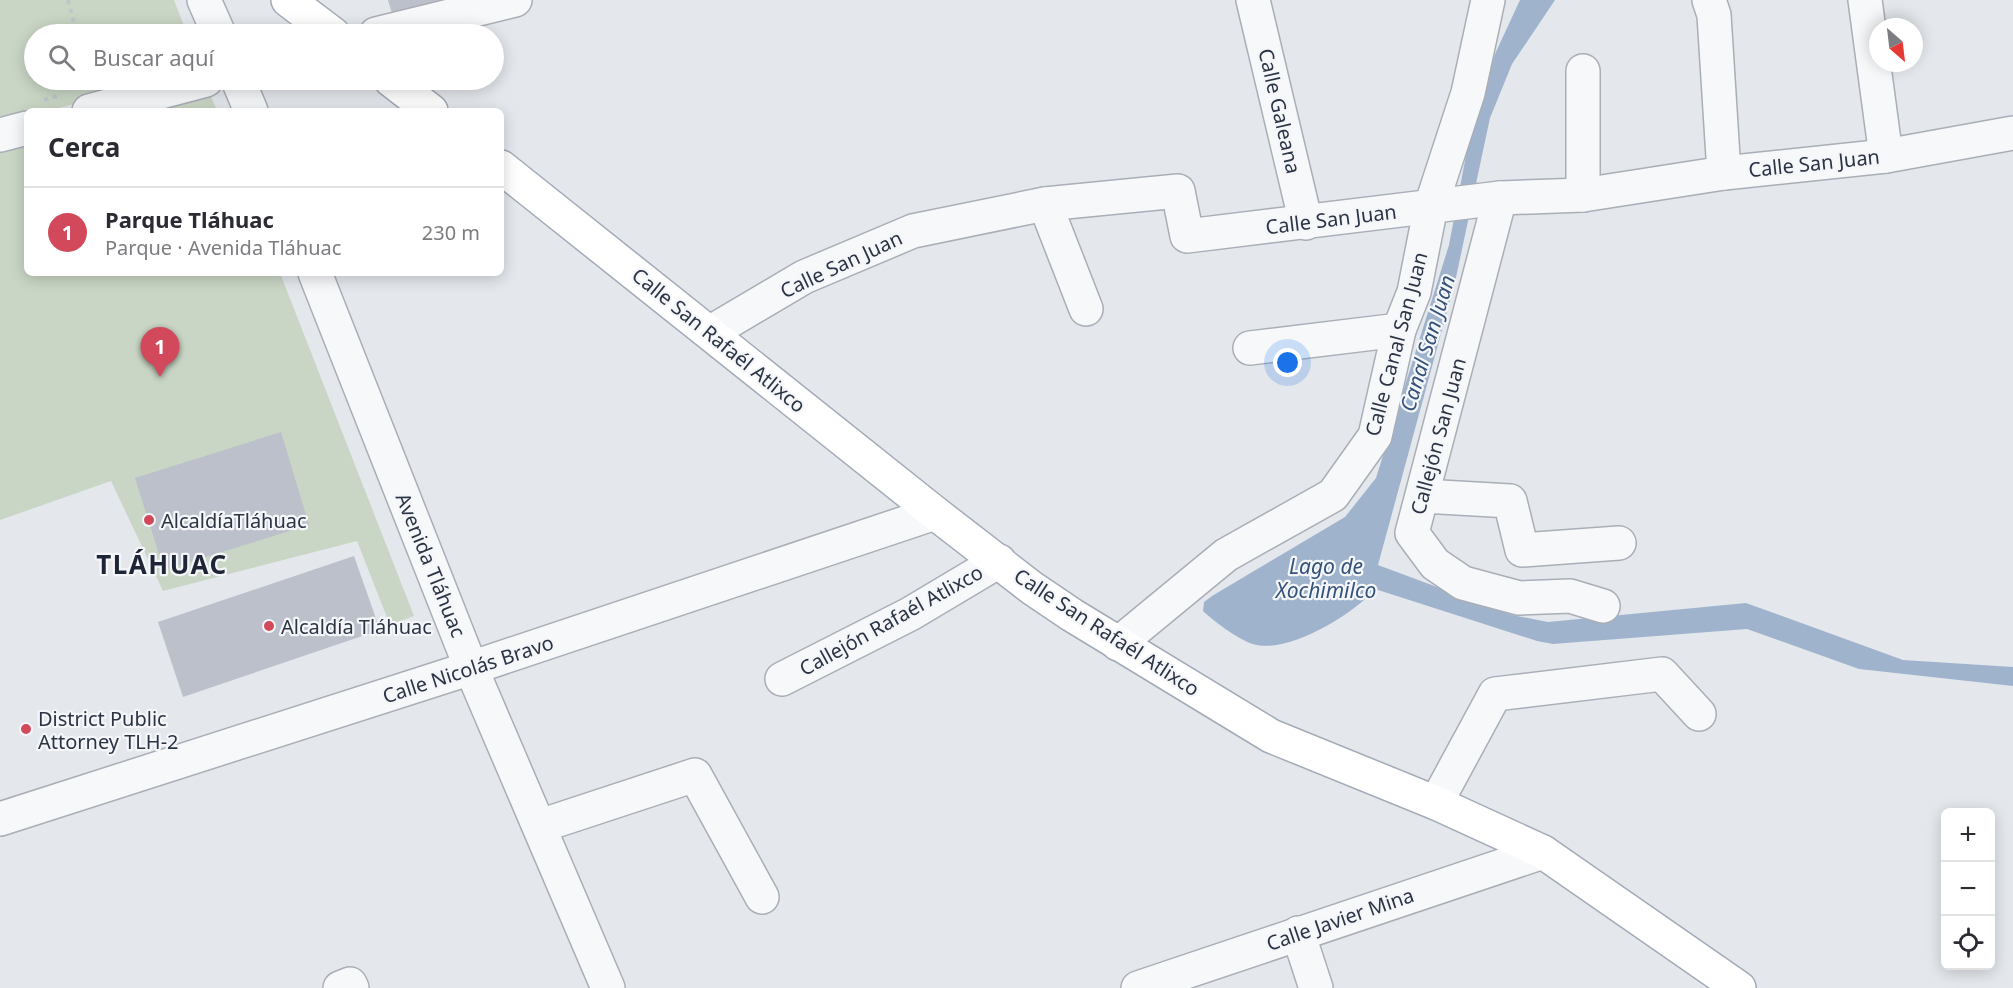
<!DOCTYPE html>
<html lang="es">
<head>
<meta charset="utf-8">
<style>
	:root { --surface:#fff; --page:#f2f2f3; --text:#2b2b33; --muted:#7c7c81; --line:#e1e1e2; --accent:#d1495b }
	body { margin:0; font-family:"Noto Sans",sans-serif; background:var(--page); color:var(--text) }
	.controls { position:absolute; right:18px; bottom:18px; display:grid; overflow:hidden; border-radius:9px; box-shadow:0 3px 15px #0003 }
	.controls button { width:54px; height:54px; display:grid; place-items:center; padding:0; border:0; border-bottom:2px solid var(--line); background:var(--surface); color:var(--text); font:30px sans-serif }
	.compass { position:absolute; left:1869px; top:18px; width:54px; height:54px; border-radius:50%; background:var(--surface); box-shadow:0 3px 15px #0003; rotate:152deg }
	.you { position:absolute; left:1288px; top:363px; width:21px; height:21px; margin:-15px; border:4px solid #fff; border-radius:50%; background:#1a73e8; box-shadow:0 0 0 9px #1a73e833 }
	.badge { display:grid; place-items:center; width:39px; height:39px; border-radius:50%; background:var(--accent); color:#fff; font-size:20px; font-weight:700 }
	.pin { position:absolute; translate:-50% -50px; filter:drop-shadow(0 2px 3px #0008) }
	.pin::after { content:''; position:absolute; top:32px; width:21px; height:18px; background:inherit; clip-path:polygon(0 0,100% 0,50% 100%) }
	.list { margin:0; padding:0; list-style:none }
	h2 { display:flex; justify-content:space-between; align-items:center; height:78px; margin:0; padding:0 24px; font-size:26px }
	h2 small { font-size:20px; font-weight:400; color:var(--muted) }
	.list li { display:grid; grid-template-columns:39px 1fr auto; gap:18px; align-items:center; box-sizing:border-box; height:90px; padding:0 24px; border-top:2px solid var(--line) }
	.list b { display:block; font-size:22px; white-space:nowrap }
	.list p { margin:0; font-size:20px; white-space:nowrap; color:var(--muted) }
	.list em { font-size:20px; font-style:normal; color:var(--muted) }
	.icon { flex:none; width:33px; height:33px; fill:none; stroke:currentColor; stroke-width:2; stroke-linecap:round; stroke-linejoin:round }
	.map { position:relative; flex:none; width:2013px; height:988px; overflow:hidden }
	.search { position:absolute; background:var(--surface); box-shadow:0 3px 15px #0003; left:24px; top:24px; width:480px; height:66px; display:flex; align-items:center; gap:15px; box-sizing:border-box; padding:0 21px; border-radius:33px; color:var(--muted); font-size:22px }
	.panel { position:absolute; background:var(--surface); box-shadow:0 3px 15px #0003; left:24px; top:108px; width:480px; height:168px; border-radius:9px }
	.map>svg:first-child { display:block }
	.green { fill:#c9d6c5 }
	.water { fill:#9fb4cc }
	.building { fill:#bbc0ca }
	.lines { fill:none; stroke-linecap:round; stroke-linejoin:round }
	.minor-casing { stroke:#a9aeb7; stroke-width:36 }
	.major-casing { stroke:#a3abb8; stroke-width:36 }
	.path { stroke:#c2c5cb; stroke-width:4; stroke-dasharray:4.5 4.5; stroke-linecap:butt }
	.minor { stroke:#f7f8fa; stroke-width:33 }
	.major { stroke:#fff; stroke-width:33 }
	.poi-dot { fill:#d1495b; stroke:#f4f6f9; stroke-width:2 }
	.labels { text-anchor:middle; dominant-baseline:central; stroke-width:4.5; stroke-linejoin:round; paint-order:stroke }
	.street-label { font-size:20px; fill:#2b3445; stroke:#f4f6f9 }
	.poi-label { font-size:20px; fill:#2b3445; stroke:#f4f6f9; text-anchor:start }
	.water-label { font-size:21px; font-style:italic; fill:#34527a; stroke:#f4f6f9 }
	.district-label { font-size:26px; font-weight:bold; letter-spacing:1.5px; fill:#1d2536; stroke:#f4f6f9 }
</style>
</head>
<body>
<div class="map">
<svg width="2013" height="988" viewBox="0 0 2013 988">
	<rect width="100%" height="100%" fill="#e4e7ec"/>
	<g class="green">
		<polygon points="0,0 174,0 187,34 34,34 34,80 163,80 48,111 27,111 27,117 0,124"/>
		<polygon points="209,92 217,111 141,111"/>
		<polygon points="27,142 27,273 280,273 414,616 390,625 357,541 163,591 111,481 0,520 0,149"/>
	</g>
	<path class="water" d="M 1520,0 L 1555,0 L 1512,64 L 1490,118 L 1455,282 L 1378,565 L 1512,615 L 1548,622 L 1746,603 L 1903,660 L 2013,667 L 2013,686 L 1859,669 L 1747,629 L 1553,644 L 1537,641 L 1375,589 C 1354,614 1291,652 1257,645 C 1241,642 1215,622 1203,611 L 1204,602 L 1212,596 L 1345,517 L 1376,478 L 1449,245 L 1468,145 L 1495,54 Z"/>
	<g class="building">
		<polygon points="388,0 471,0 395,24"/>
		<polygon points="281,432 309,525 164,570 135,478"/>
		<polygon points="354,556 380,630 183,697 158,622"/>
	</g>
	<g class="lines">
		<g class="minor-casing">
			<g id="minor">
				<polyline points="204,0 219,34"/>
				<polyline points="1253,0 1306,223"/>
				<polyline points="1709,0 1714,15 1724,173"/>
				<polyline points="1865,0 1886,156"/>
				<polyline points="376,34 515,0"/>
				<polyline points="1583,71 1583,195"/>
				<polyline points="238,80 251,111"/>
				<polyline points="89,111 206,80"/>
				<polyline points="0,135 27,128"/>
				<polyline points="1500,198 1412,533 1435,564 1463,583 1519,598 1570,596 1603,606"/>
				<polyline points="1045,204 1086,309"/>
				<polyline points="315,273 471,668 608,988"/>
				<polyline points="711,332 804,277 913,231 1045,204 1178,191 1187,236 1500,198 1583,195 1724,173 1886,156 2013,133"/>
				<polyline points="1250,348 1399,330"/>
				<polyline points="1423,496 1510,501 1522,550 1619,543"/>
				<polyline points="1118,644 1226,555 1333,495 1375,436 1399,330 1414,292 1431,206 1468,93 1488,0"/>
				<polyline points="782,679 910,614 999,561"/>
				<polyline points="1436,803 1495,694 1662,674 1699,714"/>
				<polyline points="0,819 471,668 935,513"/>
				<polyline points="540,826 695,775 762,897"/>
				<polyline points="1298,933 1316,988"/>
				<polyline points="340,988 350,984 352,988"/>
				<polyline points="1138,988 1543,852"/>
			</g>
		</g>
		<g class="major-casing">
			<g id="major">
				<polyline points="288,0 333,34"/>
				<polyline points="391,80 431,111"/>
				<polyline points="501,167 935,513 1032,588 1072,615 1271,736 1436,803 1543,852 1739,988"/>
			</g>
		</g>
		<g class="path">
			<polyline points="68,0 77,34"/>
			<polyline points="44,100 60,95"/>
		</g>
		<use href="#minor" class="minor"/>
		<use href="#major" class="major"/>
	</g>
	<g class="poi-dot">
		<circle cx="149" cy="520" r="6"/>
		<circle cx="269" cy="626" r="6"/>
		<circle cx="26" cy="729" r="6"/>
	</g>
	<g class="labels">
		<g class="street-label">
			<text transform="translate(1280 111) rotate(77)">Calle Galeana</text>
			<text transform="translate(1814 163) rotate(-6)">Calle San Juan</text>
			<text transform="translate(1331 219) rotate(-7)">Calle San Juan</text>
			<text transform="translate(841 264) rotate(-25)">Calle San Juan</text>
			<text transform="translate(719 340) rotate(39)">Calle San Rafaél Atlixco</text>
			<text transform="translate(1396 344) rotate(-75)">Calle Canal San Juan</text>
			<text transform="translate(1438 436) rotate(-75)">Callejón San Juan</text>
			<text transform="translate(431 565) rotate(68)">Avenida Tláhuac</text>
			<text transform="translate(891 620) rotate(-29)">Callejón Rafaél Atlixco</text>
			<text transform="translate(1107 632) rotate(33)">Calle San Rafaél Atlixco</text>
			<text transform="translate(468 669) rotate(-18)">Calle Nicolás Bravo</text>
			<text transform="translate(1340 919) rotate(-19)">Calle Javier Mina</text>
		</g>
		<g class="poi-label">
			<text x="161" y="520">AlcaldíaTláhuac</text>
			<text x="281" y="626">Alcaldía Tláhuac</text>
			<text x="38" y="718">District Public<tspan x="38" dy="23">Attorney TLH-2</tspan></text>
		</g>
		<g class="water-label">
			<text transform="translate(1427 343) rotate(-73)">Canal San Juan</text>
			<text x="1326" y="566">Lago de<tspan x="1326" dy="24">Xochimilco</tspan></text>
		</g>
		<g class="district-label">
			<text x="162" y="564">TLÁHUAC</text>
		</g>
	</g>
</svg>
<div class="controls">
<button>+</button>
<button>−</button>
<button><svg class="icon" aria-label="locate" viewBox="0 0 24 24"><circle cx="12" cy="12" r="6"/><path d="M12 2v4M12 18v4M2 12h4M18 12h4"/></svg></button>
</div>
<svg class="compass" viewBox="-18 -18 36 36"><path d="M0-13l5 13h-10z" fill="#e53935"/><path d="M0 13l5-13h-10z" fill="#7c7c81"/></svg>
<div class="you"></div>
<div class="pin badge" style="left:160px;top:377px">1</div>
<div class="search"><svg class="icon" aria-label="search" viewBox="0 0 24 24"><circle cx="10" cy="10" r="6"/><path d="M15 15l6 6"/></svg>Buscar aquí</div>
<section class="panel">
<h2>Cerca<small></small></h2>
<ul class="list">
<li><span class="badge">1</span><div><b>Parque Tláhuac</b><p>Parque · Avenida Tláhuac</p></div><em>230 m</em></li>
</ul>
</section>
</div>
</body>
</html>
